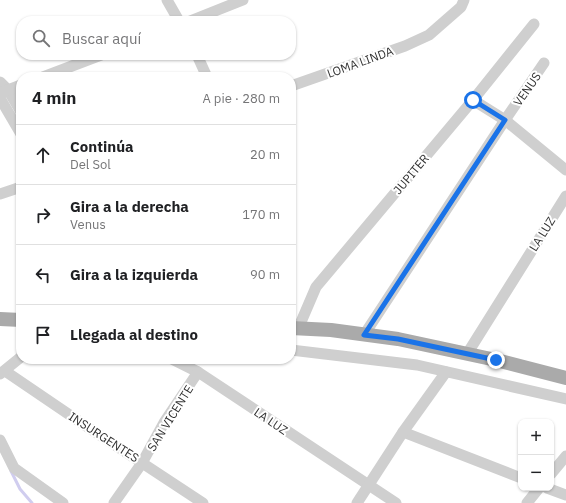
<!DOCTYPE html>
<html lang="es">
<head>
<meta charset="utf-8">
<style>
	:root { --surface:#fff; --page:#f2f2f2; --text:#202124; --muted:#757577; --line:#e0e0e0 }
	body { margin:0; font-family:"IBM Plex Sans",sans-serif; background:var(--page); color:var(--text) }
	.controls { position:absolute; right:12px; bottom:12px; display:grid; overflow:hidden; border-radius:8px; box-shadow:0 1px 3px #0004 }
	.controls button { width:36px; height:36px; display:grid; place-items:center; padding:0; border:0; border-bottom:1px solid var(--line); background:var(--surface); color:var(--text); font:20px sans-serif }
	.stop { position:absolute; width:12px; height:12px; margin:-9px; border:3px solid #1a73e8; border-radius:50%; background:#fff }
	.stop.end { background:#1a73e8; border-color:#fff; box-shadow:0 1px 4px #0008 }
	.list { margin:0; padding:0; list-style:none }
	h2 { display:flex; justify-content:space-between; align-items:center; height:52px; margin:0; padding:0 16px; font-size:17px }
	h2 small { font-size:13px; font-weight:400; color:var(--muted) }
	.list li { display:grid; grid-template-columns:26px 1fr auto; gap:12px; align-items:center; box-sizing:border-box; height:60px; padding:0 16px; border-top:1px solid var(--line) }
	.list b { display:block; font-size:15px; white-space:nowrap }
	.list p { margin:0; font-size:13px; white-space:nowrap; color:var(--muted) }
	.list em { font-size:13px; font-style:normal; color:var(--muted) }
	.icon { flex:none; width:22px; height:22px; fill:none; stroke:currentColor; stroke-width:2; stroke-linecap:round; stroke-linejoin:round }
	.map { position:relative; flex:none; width:566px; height:503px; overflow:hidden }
	.search { position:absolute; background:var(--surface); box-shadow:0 1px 3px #0004; left:16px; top:16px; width:280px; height:44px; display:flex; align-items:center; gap:10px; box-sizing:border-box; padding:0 14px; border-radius:16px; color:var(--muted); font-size:15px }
	.panel { position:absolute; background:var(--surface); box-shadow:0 1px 3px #0004; left:16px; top:72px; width:280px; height:292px; border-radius:16px }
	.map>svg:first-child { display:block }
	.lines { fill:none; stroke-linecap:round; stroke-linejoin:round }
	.stream { stroke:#d0cdef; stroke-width:3 }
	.minor { stroke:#cfcfcf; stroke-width:11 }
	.major { stroke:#aaa; stroke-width:14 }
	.route { stroke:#1a73e8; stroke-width:5 }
	.labels { text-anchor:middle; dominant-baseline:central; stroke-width:4; stroke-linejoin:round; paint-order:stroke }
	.street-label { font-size:12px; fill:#323232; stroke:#fff }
</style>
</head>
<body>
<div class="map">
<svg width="566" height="503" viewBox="0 0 566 503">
	<rect width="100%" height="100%" fill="#fff"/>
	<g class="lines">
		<polyline class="stream" points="11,471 20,489 32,503"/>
		<g class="minor">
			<polyline points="167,0 179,21"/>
			<polyline points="190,21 243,0"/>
			<polyline points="197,55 207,77"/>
			<polyline points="43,77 101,55"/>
			<polyline points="0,82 8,90 21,112"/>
			<polyline points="291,86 405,46 429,35 461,7 464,0"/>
			<polyline points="3,92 21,85"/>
			<polyline points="0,98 21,134"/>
			<polyline points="473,100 505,120 566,170"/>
			<polyline points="0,194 21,187"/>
			<polyline points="298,329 316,287 473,100 534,24"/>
			<polyline points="364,335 505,120 544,63"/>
			<polyline points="291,350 417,365 566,399"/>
			<polyline points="467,354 566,196"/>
			<polyline points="172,359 198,372 396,503"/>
			<polyline points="5,371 83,424 203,503"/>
			<polyline points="0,374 21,357"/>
			<polyline points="403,432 521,478"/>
			<polyline points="0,440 14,468 63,503"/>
			<polyline points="551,474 566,456"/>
			<polyline points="547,488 566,495"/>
			<polyline points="114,503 142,463 165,421 198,372"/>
			<polyline points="357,503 403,432 446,372"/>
			<polyline points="527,503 539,488"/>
		</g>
		<g class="major">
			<polyline points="0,319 21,320"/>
			<polyline points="291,328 331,330 398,339 496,360 566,378"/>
		</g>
	</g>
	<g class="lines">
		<polyline class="route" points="473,100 505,120 364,335 398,339 496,360"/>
	</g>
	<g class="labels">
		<g class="street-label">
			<text transform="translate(360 62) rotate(-20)">LOMA LINDA</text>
			<text transform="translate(527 89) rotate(-55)">VENUS</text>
			<text transform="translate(411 174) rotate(-50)">JUPITER</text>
			<text transform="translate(542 234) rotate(-58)">LA LUZ</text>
			<text transform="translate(170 418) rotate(-58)">SAN VICENTE</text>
			<text transform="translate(271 421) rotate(34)">LA LUZ</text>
			<text transform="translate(104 437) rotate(33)">INSURGENTES</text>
		</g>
	</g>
</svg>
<div class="controls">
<button>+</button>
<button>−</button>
</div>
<div class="stop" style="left:473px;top:100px"></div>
<div class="stop end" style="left:496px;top:360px"></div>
<div class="search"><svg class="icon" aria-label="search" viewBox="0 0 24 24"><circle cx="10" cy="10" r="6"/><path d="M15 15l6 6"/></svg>Buscar aquí</div>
<section class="panel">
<h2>4 min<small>A pie · 280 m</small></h2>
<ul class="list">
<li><svg class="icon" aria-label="ahead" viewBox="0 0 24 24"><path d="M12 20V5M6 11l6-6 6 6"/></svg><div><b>Continúa</b><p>Del Sol</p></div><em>20 m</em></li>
<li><svg class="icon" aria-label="right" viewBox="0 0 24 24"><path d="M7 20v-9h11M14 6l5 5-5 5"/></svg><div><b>Gira a la derecha</b><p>Venus</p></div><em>170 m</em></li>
<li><svg class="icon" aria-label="left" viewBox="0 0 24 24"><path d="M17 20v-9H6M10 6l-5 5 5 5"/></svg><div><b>Gira a la izquierda</b></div><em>90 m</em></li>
<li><svg class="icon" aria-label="arrive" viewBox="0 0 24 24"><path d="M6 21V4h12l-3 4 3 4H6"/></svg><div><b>Llegada al destino</b></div></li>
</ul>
</section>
</div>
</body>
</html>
